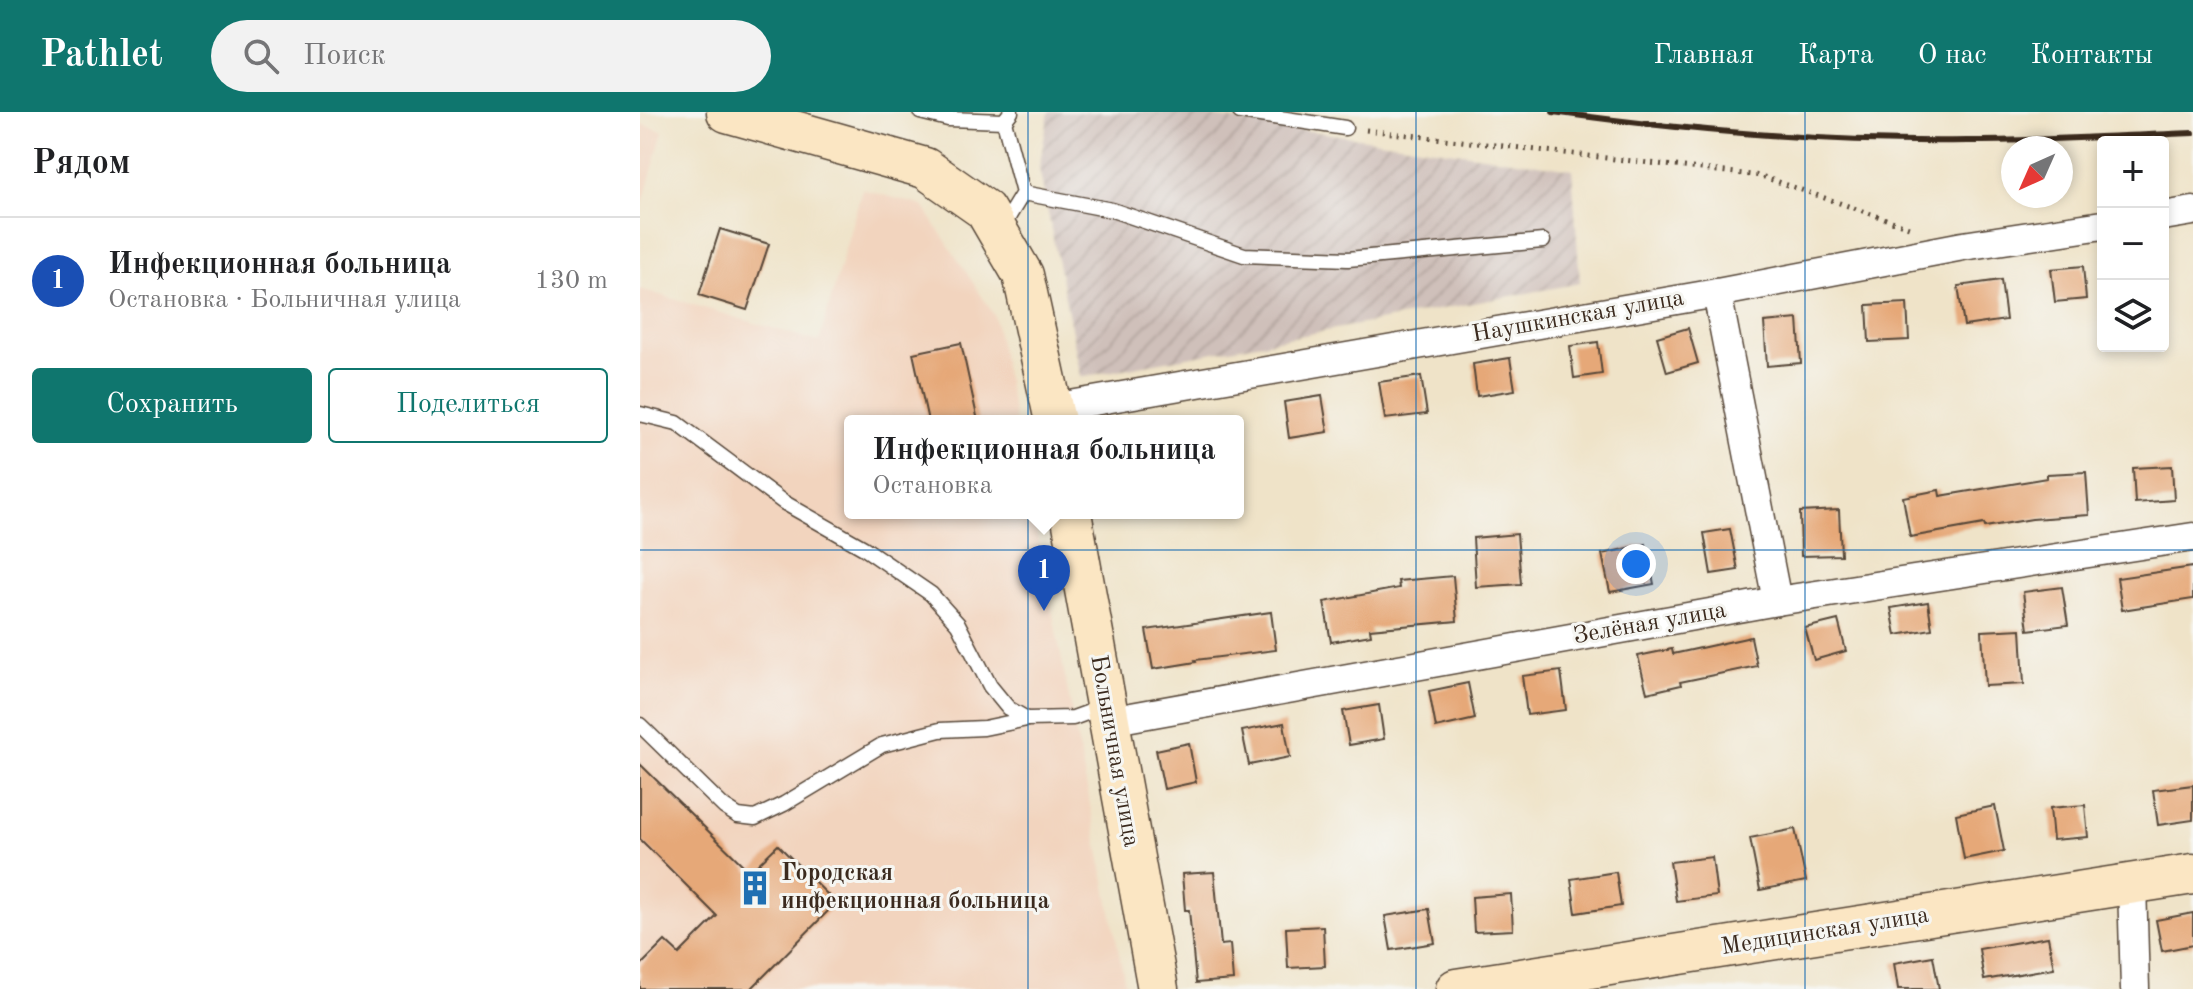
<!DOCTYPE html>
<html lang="ru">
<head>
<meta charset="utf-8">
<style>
	:root { --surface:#fff; --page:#f2f2f2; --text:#202124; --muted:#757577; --line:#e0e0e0; --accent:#0f766e }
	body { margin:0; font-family:"Old Standard TT",serif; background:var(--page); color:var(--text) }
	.controls { position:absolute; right:24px; top:24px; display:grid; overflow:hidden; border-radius:8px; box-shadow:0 4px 12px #0003 }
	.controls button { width:72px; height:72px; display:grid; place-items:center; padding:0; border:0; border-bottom:2px solid var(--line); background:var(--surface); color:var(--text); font:40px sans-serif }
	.compass { position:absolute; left:1361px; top:24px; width:72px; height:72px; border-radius:50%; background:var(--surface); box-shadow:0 4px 12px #0003; rotate:225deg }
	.you { position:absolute; left:996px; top:452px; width:28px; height:28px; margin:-20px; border:6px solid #fff; border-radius:50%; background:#1a73e8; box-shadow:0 0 0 12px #1a73e833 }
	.badge { display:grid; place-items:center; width:52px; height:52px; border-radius:50%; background:var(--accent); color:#fff; font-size:26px; font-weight:700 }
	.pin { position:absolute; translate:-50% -66px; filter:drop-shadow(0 2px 4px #0008) }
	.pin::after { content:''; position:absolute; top:42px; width:28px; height:24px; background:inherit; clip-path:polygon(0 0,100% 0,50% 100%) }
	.popup { position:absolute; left:204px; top:303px; width:400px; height:104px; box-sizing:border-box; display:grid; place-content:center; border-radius:8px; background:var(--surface); filter:drop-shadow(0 2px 6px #0005); font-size:26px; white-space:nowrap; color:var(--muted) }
	.popup b { font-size:30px; color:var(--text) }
	.popup::after { content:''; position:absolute; left:50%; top:100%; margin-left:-16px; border:16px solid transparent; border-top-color:var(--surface) }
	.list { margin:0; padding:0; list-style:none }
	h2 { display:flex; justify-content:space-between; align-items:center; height:104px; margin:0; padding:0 32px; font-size:34px }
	h2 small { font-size:26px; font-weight:400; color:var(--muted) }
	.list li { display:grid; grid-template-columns:52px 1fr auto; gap:24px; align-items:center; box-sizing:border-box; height:128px; padding:0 32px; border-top:2px solid var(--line) }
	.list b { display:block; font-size:30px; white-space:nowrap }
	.list p { margin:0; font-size:26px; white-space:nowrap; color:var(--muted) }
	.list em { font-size:26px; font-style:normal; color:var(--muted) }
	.actions { display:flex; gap:16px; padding:24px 32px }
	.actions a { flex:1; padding:18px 0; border:2px solid var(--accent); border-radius:8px; text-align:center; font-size:28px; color:var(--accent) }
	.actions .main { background:var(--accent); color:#fff }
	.icon { flex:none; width:44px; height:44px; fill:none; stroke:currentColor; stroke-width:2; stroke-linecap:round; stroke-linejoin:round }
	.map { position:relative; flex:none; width:1553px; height:877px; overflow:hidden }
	header { display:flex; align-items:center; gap:48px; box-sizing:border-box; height:112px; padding:0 40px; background:var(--accent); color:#fff }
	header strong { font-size:38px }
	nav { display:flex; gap:44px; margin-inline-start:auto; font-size:28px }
	.search { width:560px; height:72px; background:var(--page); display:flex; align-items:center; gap:20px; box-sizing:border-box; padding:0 28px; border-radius:44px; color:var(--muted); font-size:30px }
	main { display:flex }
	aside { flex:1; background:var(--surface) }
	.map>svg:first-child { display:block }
	.built { fill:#f2d4be }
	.industrial { fill:url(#industrial-furrows) }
	.building { fill:#e6a878 }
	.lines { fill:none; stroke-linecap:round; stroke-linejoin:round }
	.lane-casing { stroke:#564638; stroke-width:17 }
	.street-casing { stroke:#564638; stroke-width:31 }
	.secondary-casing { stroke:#564638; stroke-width:43 }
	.path { stroke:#564638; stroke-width:5; stroke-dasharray:2 6; stroke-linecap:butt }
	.lane { stroke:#fff; stroke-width:14 }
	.street { stroke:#fff; stroke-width:28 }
	.secondary { stroke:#fbe6c3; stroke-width:40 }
	.rail { stroke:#3b2a1e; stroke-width:6 }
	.grid { fill:none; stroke:#1f6fb2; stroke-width:2; stroke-opacity:0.55 }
	.labels { text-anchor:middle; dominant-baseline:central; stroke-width:6; stroke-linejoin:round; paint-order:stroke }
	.street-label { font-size:24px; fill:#3b2a1e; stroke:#f6f6f2 }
	.poi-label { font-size:24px; font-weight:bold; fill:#3b2a1e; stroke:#f6f6f2; text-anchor:start }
</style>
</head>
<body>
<header>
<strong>Pathlet</strong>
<div class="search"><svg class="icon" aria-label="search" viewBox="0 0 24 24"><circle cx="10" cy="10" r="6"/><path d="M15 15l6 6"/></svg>Поиск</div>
<nav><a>Главная</a><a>Карта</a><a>О нас</a><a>Контакты</a></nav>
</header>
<main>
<aside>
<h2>Рядом<small></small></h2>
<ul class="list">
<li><span class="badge" style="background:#1a4fb4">1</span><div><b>Инфекционная больница</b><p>Остановка · Больничная улица</p></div><em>130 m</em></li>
</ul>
<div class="actions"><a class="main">Сохранить</a><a>Поделиться</a></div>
</aside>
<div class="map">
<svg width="1553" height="877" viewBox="0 0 1553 877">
	<defs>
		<pattern id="industrial-furrows" width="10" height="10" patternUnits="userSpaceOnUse" patternTransform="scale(2)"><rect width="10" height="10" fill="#cfc0ba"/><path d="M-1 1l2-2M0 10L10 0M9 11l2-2" fill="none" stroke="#b3a59f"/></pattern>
	</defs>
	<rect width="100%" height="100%" fill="#f6f6f2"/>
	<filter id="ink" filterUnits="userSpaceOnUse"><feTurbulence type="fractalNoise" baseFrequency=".0125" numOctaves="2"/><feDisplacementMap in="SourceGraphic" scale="16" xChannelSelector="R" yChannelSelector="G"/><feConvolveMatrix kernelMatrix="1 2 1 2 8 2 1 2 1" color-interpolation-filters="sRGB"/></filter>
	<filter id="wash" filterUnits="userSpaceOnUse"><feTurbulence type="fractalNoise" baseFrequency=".006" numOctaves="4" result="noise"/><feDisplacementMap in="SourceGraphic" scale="32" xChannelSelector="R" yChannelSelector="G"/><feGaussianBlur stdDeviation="1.8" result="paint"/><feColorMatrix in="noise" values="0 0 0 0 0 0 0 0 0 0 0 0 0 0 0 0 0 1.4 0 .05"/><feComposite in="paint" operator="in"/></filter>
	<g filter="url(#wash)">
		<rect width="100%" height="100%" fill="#efe3c8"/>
		<g class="built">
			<polygon points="0,12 23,19 0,102"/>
			<polygon points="222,77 283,94 354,203 375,309 210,309 210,401 393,401 486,877 0,877 0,177 179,230"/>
		</g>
		<polygon class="industrial" points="409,0 539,0 932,57 940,171 441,265 399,56"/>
		<g id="blocks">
			<g class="building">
				<polygon points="80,117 129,132 107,198 59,183"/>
				<polygon points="1443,154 1446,187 1415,190 1411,157"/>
				<polygon points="1361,168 1366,208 1324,214 1318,174"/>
				<polygon points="1267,191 1269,228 1229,230 1227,193"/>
				<polygon points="1158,207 1161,251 1127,254 1124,210"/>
				<polygon points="1048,216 1058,251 1027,260 1017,225"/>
				<polygon points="958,230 962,262 934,266 930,234"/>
				<polygon points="321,231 338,309 288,309 273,241"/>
				<polygon points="870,246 875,278 837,284 833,252"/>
				<polygon points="781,264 787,302 745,307 739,270"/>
				<polygon points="682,284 688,320 649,326 644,290"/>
				<polygon points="1532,354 1534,388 1495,391 1493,356"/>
				<polygon points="1446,360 1449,403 1392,407 1345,415 1344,412 1270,425 1263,385 1299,378 1300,384 1407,366 1407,362"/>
				<polygon points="1199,398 1201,443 1161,444 1160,400"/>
				<polygon points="1090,417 1098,458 1071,462 1064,421"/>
				<polygon points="877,422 881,472 836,475 833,426"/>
				<polygon points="1006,432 1014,472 970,480 962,442"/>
				<polygon points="1553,455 1553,487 1482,498 1477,466"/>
				<polygon points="813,464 817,509 730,517 731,523 691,530 684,490 759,476 758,469"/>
				<polygon points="1422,475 1428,513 1388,518 1383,480"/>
				<polygon points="1288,490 1292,517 1256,523 1251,496"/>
				<polygon points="631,500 636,538 555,548 556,550 513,557 506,518"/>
				<polygon points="1198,508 1206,539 1174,548 1165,516"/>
				<polygon points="1381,517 1384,572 1345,574 1342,519"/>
				<polygon points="1111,525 1117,554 1040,570 1041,573 1007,581 998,544 1032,537 1033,542"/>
				<polygon points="921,559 926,598 887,603 882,564"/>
				<polygon points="828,571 835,607 796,616 789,579"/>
				<polygon points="739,593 744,627 709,633 703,599"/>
				<polygon points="644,611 650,645 609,653 602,619"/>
				<polygon points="549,631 556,670 524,677 516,638"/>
				<polygon points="0,652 110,760 138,733 196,791 111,877 0,877 0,854 25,829 39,842 77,804 0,727"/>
				<polygon points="1553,673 1553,708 1518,713 1513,678"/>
				<polygon points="1445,693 1448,725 1413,728 1410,696"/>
				<polygon points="1355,694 1364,739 1324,747 1316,702"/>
				<polygon points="1155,717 1166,769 1120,778 1110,726"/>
				<polygon points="1072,745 1077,784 1036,789 1030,750"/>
				<polygon points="574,760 581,833 590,832 593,868 556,871 549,798 545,798 542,762"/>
				<polygon points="976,760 981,794 936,801 931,767"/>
				<polygon points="871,782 873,818 834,820 832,785"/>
				<polygon points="789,797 795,831 751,838 745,804"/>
				<polygon points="1553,801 1553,833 1522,839 1516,808"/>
				<polygon points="683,814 685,854 648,856 646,816"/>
				<polygon points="1408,825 1414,856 1344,868 1339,837"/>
				<polygon points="1293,844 1299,877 1258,877 1254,851"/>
			</g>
		</g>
	</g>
	<g filter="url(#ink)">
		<use href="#blocks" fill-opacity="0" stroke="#564638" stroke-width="2"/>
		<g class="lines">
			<g class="lane-casing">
				<g id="lane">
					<polyline points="280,0 308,7 364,9 371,0"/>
					<polyline points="600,0 705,16"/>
					<polyline points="383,81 472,98 604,143 708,147 903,129"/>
					<polyline points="361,117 383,81 364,9"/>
					<polyline points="0,302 37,311 143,390 224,436 291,482 318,512 350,574 368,596 387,607 433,606 463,595"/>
					<polyline points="0,613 84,695 98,704 115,706 144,692 242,633 300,618 344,616 387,607"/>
				</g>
			</g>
			<g class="street-casing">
				<g id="street">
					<polyline points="1523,104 1553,99"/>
					<polyline points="1077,181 1137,489"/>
					<polyline points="413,296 1077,181 1323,134 1463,113"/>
					<polyline points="469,609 1137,489 1553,425"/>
					<polyline points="1492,772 1495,877"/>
				</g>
			</g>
			<g class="secondary-casing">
				<g id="secondary">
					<polyline points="87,0 285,56 345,98 383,163 415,309"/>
					<polyline points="431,401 518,877"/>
					<polyline points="816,877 1553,762"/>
				</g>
			</g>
			<polyline class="path" points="726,18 1121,64 1269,115"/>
			<use href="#lane" class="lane"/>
			<use href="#street" class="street"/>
			<use href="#secondary" class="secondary"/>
			<path class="rail" d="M 913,0 C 1049,19 1189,31 1327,29 C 1402,29 1478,24 1553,21"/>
		</g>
	</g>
	<path class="grid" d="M 388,0 L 388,877M 776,0 L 776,877M 1165,0 L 1165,877M 0,438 L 1553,438"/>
	<defs>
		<g id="building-bare" transform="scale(2.76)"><path d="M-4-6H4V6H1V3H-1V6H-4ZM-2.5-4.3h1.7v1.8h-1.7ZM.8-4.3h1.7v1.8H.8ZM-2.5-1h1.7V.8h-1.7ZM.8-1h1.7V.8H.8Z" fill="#1f6fb2" stroke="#f6f6f2" stroke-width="2.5" paint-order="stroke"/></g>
	</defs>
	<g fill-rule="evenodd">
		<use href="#building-bare" x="115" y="776"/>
	</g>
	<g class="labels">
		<g class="street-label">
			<text transform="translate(938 205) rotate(-10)">Наушкинская улица</text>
			<text transform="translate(1010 512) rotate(-10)">Зелёная улица</text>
			<text transform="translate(474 639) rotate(80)">Больничная улица</text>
			<text transform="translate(1185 820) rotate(-9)">Медицинская улица</text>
		</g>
		<g class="poi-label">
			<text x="141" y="762">Городская<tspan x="141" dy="28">инфекционная больница</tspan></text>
		</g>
	</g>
</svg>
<div class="controls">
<button>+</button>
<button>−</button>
<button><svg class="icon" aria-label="layers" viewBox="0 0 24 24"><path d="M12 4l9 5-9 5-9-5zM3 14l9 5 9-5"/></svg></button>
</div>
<svg class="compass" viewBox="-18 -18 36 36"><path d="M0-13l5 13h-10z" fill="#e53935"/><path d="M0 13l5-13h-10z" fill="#757577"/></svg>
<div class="you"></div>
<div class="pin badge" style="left:404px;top:499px;background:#1a4fb4">1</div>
<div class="popup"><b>Инфекционная больница</b>Остановка</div>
</div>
</main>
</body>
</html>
